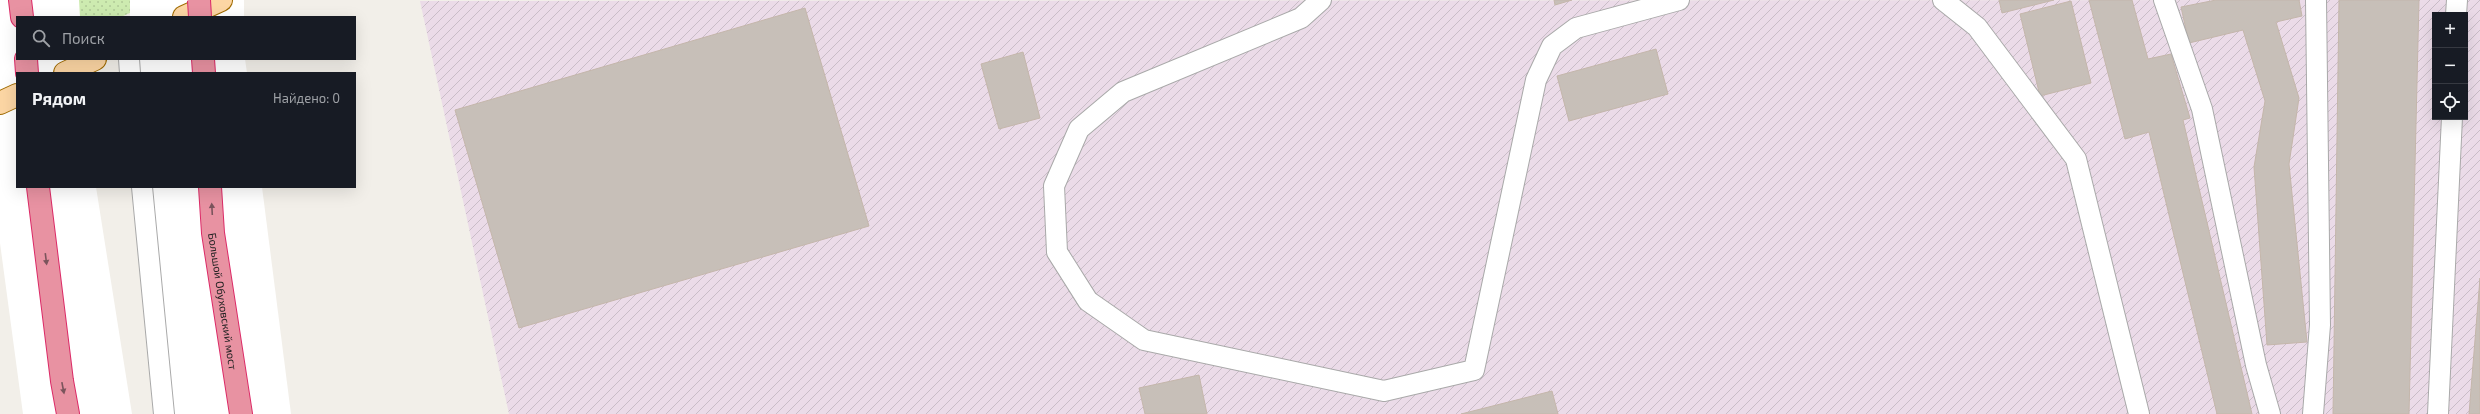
<!DOCTYPE html>
<html lang="ru">
<head>
<meta charset="utf-8">
<style>
	:root { --surface:#171b24; --page:#242831; --text:#f1f3f6; --muted:#9ea1a6; --line:#363941 }
	body { margin:0; font-family:"Exo 2",sans-serif; background:var(--page); color:var(--text) }
	.controls { position:absolute; right:12px; top:12px; display:grid; overflow:hidden; border-radius:0px; box-shadow:0 4px 16px #0002 }
	.controls button { width:36px; height:36px; display:grid; place-items:center; padding:0; border:0; border-bottom:1px solid var(--line); background:var(--surface); color:var(--text); font:20px sans-serif }
	.list { margin:0; padding:0; list-style:none }
	h2 { display:flex; justify-content:space-between; align-items:center; height:52px; margin:0; padding:0 16px; font-size:17px }
	h2 small { font-size:13px; font-weight:400; color:var(--muted) }
	.icon { flex:none; width:22px; height:22px; fill:none; stroke:currentColor; stroke-width:2; stroke-linecap:round; stroke-linejoin:round }
	.map { position:relative; flex:none; width:2480px; height:414px; overflow:hidden }
	.search { position:absolute; background:var(--surface); box-shadow:0 4px 16px #0002; left:16px; top:16px; width:340px; height:44px; display:flex; align-items:center; gap:10px; box-sizing:border-box; padding:0 14px; border-radius:0px; color:var(--muted); font-size:15px }
	.panel { position:absolute; background:var(--surface); box-shadow:0 4px 16px #0002; left:16px; top:72px; width:340px; height:116px; border-radius:0px }
	.map>svg:first-child { display:block }
	.industrial { fill:url(#industrial-furrows); fill-rule:evenodd }
	.grass { fill:url(#grass-dots) }
	.pier { fill:#fff }
	.building { fill:#c7bfb8; stroke:#c4b6ab }
	.lines { fill:none; stroke-linecap:round; stroke-linejoin:round }
	.service-casing { stroke:#a9a9a9; stroke-width:22 }
	.primary-casing { stroke:#a06b00; stroke-width:24 }
	.motorway-casing { stroke:#dc2a67; stroke-width:24 }
	.service { stroke:#fff; stroke-width:20 }
	.primary { stroke:#fcd6a4; stroke-width:22 }
	.motorway { stroke:#e892a2; stroke-width:22 }
	.motorway-bridge-casing { stroke:#dc2a67; stroke-width:24; stroke-linecap:butt }
	.motorway-bridge { stroke:#e892a2; stroke-width:22 }
	.oneway { fill:#7b545c }
	.labels { text-anchor:middle; dominant-baseline:central; stroke-width:3; stroke-linejoin:round; paint-order:stroke }
	.street-label { font-size:11px; fill:#222; stroke:#fff }
</style>
</head>
<body>
<div class="map">
<svg width="2480" height="414" viewBox="0 0 2480 414">
	<defs>
		<pattern id="industrial-furrows" width="10" height="10" patternUnits="userSpaceOnUse"><rect width="10" height="10" fill="#ebdbe8"/><path d="M-1 1l2-2M0 10L10 0M9 11l2-2" fill="none" stroke="#c9bcc7"/></pattern>
		<pattern id="grass-dots" width="8" height="8" patternUnits="userSpaceOnUse"><rect width="8" height="8" fill="#cdebb0"/><path d="M2 2h.1M6 6h.1" fill="none" stroke="#b0c997" stroke-width="1.8" stroke-linecap="round"/></pattern>
	</defs>
	<rect width="100%" height="100%" fill="#f2efe9"/>
	<path class="industrial" d="M 2480,0 L 2480,414 L 509,414 L 420,1 ZM 2435,15 L 2465,15 L 2465,117 L 2435,117 Z"/>
	<polygon class="grass" points="0,0 158,0 121,17 17,17 0,73"/>
	<g class="pier">
		<polygon points="0,0 79,0 80,17 17,17 17,59 83,59 84,73 17,73 17,187 96,187 132,414 23,414 0,243"/>
		<rect x="130" y="0" width="114" height="17"/>
		<polygon points="133,59 245,59 247,73 134,73"/>
		<polygon points="147,187 262,187 291,414 171,414"/>
	</g>
	<g class="building">
		<polygon points="1554,0 1572,0 1555,5"/>
		<polygon points="1999,0 2054,0 2002,13"/>
		<polygon points="2089,0 2132,0 2148,59 2171,54 2190,118 2183,120 2252,414 2217,414 2149,132 2125,139"/>
		<polygon points="2216,0 2299,0 2302,16 2276,22 2299,98 2289,164 2307,342 2267,345 2254,167 2265,101 2243,30 2189,43 2181,7"/>
		<polygon points="2339,0 2419,0 2409,414 2333,414"/>
		<polygon points="2071,1 2091,83 2040,96 2020,14"/>
		<polygon points="805,8 869,226 519,328 455,110"/>
		<polygon points="1656,49 1668,94 1569,121 1557,76"/>
		<polygon points="1023,52 1040,118 999,129 981,64"/>
		<polygon points="2480,278 2480,414 2469,414"/>
		<polygon points="1199,375 1207,414 1145,414 1139,388"/>
		<polygon points="1552,391 1558,414 1461,414"/>
	</g>
	<g class="lines">
		<g class="service-casing">
			<g id="service">
				<polyline points="1321,0 1301,18 1123,92 1079,129 1054,186 1057,252 1088,301 1144,340 1384,391 1474,370 1536,80 1552,46 1576,28 1679,0"/>
				<polyline points="1943,0 1977,27 2076,159 2139,414"/>
				<polyline points="2164,0 2202,109 2256,365 2270,414"/>
				<polyline points="2456,15 2457,0"/>
				<polyline points="129,59 130,73"/>
				<polyline points="142,187 164,414"/>
				<polyline points="2313,414 2320,325 2316,0"/>
				<polyline points="2438,414 2452,117"/>
			</g>
		</g>
		<g class="primary-casing">
			<g id="primary">
				<polyline points="184,17 221,0"/>
				<polyline points="65,73 95,59"/>
				<polyline points="0,103 17,95"/>
			</g>
		</g>
		<g class="motorway-casing">
			<g id="motorway">
				<polyline points="20,0 22,17"/>
				<polyline points="26,59 27,73"/>
				<polyline points="203,59 204,73"/>
				<polyline points="38,187 62,381 68,414"/>
				<path id="s1" d="M 210,187 L 213,233 L 241,414"/>
			</g>
		</g>
		<use href="#service" class="service"/>
		<use href="#primary" class="primary"/>
		<use href="#motorway" class="motorway"/>
		<g class="motorway-bridge-casing">
			<polyline id="motorway-bridge" points="199,0 200,17"/>
		</g>
		<use href="#motorway-bridge" class="motorway-bridge"/>
	</g>
	<defs><path id="oneway-solid" d="M-6-.8H1V-3.2L6.5 0L1 3.2V.8H-6Z"/></defs>
	<g class="oneway">
		<use href="#oneway-solid" transform="translate(212 209) rotate(-93)"/>
		<use href="#oneway-solid" transform="translate(46 259) rotate(83)"/>
		<use href="#oneway-solid" transform="translate(63 388) rotate(79)"/>
	</g>
	<g class="labels">
		<g class="street-label">
			<text stroke="none"><textPath href="#s1" startOffset="115">Большой Обуховский мост</textPath></text>
		</g>
	</g>
</svg>
<div class="controls">
<button>+</button>
<button>−</button>
<button><svg class="icon" aria-label="locate" viewBox="0 0 24 24"><circle cx="12" cy="12" r="6"/><path d="M12 2v4M12 18v4M2 12h4M18 12h4"/></svg></button>
</div>
<div class="search"><svg class="icon" aria-label="search" viewBox="0 0 24 24"><circle cx="10" cy="10" r="6"/><path d="M15 15l6 6"/></svg>Поиск</div>
<section class="panel">
<h2>Рядом<small>Найдено: 0</small></h2>
<ul class="list">
</ul>
</section>
</div>
</body>
</html>
